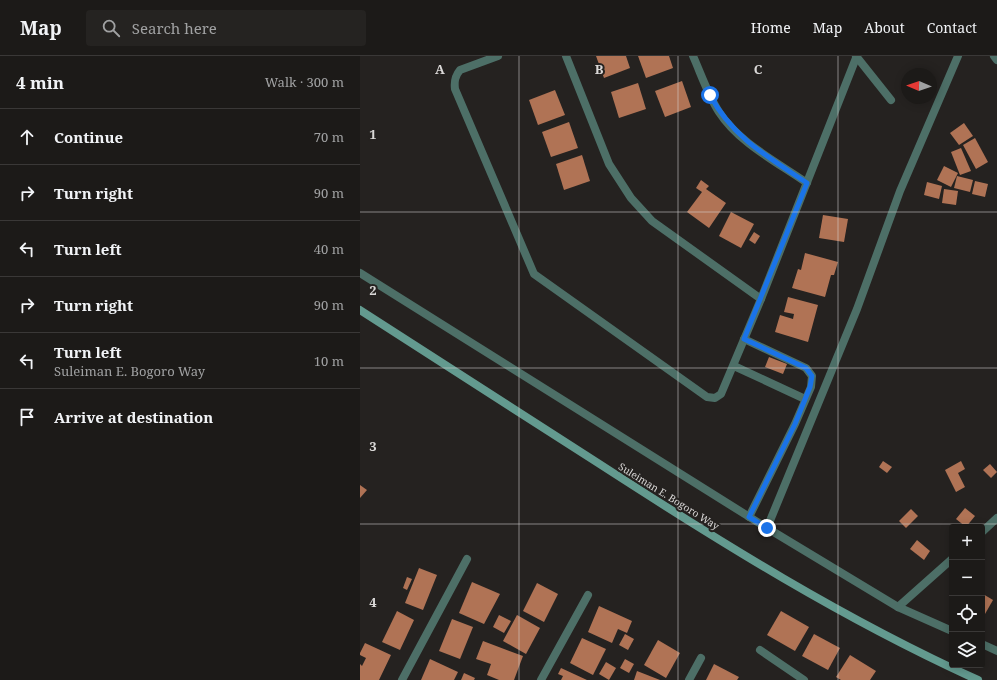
<!DOCTYPE html>
<html lang="en">
<head>
<meta charset="utf-8">
<style>
	:root { --surface:#1c1a18; --page:#252321; --text:#f1f3f6; --muted:#a0a1a2; --line:#3a3837 }
	body { margin:0; font-family:"Noto Serif",serif; background:var(--page); color:var(--text) }
	.controls { position:absolute; right:12px; bottom:12px; display:grid; overflow:hidden; border-radius:4px; box-shadow:0 2px 10px #0003 }
	.controls button { width:36px; height:36px; display:grid; place-items:center; padding:0; border:0; border-bottom:1px solid var(--line); background:var(--surface); color:var(--text); font:20px sans-serif }
	.compass { position:absolute; left:541px; top:12px; width:36px; height:36px; border-radius:50%; background:var(--surface); box-shadow:0 2px 10px #0003; rotate:272deg }
	.stop { position:absolute; width:12px; height:12px; margin:-9px; border:3px solid #1a73e8; border-radius:50%; background:#fff }
	.stop.end { background:#1a73e8; border-color:#fff; box-shadow:0 1px 4px #0008 }
	.list { margin:0; padding:0; list-style:none }
	h2 { display:flex; justify-content:space-between; align-items:center; height:52px; margin:0; padding:0 16px; font-size:17px }
	h2 small { font-size:13px; font-weight:400; color:var(--muted) }
	.list li { display:grid; grid-template-columns:26px 1fr auto; gap:12px; align-items:center; box-sizing:border-box; height:56px; padding:0 16px; border-top:1px solid var(--line) }
	.list b { display:block; font-size:15px; white-space:nowrap }
	.list p { margin:0; font-size:13px; white-space:nowrap; color:var(--muted) }
	.list em { font-size:13px; font-style:normal; color:var(--muted) }
	.icon { flex:none; width:22px; height:22px; fill:none; stroke:currentColor; stroke-width:2; stroke-linecap:round; stroke-linejoin:round }
	.map { position:relative; flex:none; width:637px; height:624px; overflow:hidden }
	header { display:flex; align-items:center; gap:24px; box-sizing:border-box; height:56px; padding:0 20px; background:var(--surface); border-bottom:1px solid var(--line) }
	header strong { font-size:19px }
	nav { display:flex; gap:22px; margin-inline-start:auto; font-size:14px }
	.search { width:280px; height:36px; background:var(--page); display:flex; align-items:center; gap:10px; box-sizing:border-box; padding:0 14px; border-radius:4px; color:var(--muted); font-size:15px }
	main { display:flex }
	aside { flex:1; background:var(--surface) }
	.map>svg:first-child { display:block }
	.building { fill:#b07355 }
	.lines { fill:none; stroke-linecap:round; stroke-linejoin:round }
	.minor { stroke:#4d6f67; stroke-width:8 }
	.tertiary { stroke:#4d6f67; stroke-width:8 }
	.secondary { stroke:#639a8f; stroke-width:8 }
	.route { stroke:#1a73e8; stroke-width:5 }
	.grid { fill:none; stroke:#dad8d7; stroke-width:1; stroke-opacity:0.55 }
	.labels { text-anchor:middle; dominant-baseline:central; stroke-width:4; stroke-linejoin:round; paint-order:stroke }
	.street-label { font-size:10px; fill:#dad8d7; stroke:#252220 }
	.grid-label { font-size:13px; text-anchor:middle; font-weight:bold; fill:#dad8d7; stroke:#252220; stroke-width:4; stroke-linejoin:round; paint-order:stroke }
</style>
</head>
<body>
<header>
<strong>Map</strong>
<div class="search"><svg class="icon" aria-label="search" viewBox="0 0 24 24"><circle cx="10" cy="10" r="6"/><path d="M15 15l6 6"/></svg>Search here</div>
<nav><a>Home</a><a>Map</a><a>About</a><a>Contact</a></nav>
</header>
<main>
<aside>
<h2>4 min<small>Walk · 300 m</small></h2>
<ul class="list">
<li><svg class="icon" aria-label="ahead" viewBox="0 0 24 24"><path d="M12 20V5M6 11l6-6 6 6"/></svg><div><b>Continue</b></div><em>70 m</em></li>
<li><svg class="icon" aria-label="right" viewBox="0 0 24 24"><path d="M7 20v-9h11M14 6l5 5-5 5"/></svg><div><b>Turn right</b></div><em>90 m</em></li>
<li><svg class="icon" aria-label="left" viewBox="0 0 24 24"><path d="M17 20v-9H6M10 6l-5 5 5 5"/></svg><div><b>Turn left</b></div><em>40 m</em></li>
<li><svg class="icon" aria-label="right" viewBox="0 0 24 24"><path d="M7 20v-9h11M14 6l5 5-5 5"/></svg><div><b>Turn right</b></div><em>90 m</em></li>
<li><svg class="icon" aria-label="left" viewBox="0 0 24 24"><path d="M17 20v-9H6M10 6l-5 5 5 5"/></svg><div><b>Turn left</b><p>Suleiman E. Bogoro Way</p></div><em>10 m</em></li>
<li><svg class="icon" aria-label="arrive" viewBox="0 0 24 24"><path d="M6 21V4h12l-3 4 3 4H6"/></svg><div><b>Arrive at destination</b></div></li>
</ul>
</aside>
<div class="map">
<svg width="637" height="624" viewBox="0 0 637 624">
	<rect width="100%" height="100%" fill="#252220"/>
	<g class="building">
		<polygon points="236,0 266,0 270,12 244,22"/>
		<polygon points="278,0 309,0 313,12 286,22"/>
		<polygon points="322,25 331,51 305,61 295,35"/>
		<polygon points="278,27 286,53 259,62 251,36"/>
		<polygon points="195,34 205,59 178,69 169,44"/>
		<polygon points="209,66 218,92 191,101 182,76"/>
		<polygon points="604,67 613,80 599,89 590,77"/>
		<polygon points="615,82 628,106 616,113 603,89"/>
		<polygon points="601,92 611,115 600,119 591,96"/>
		<polygon points="222,99 230,125 204,134 196,108"/>
		<polygon points="584,110 598,117 591,131 577,124"/>
		<polygon points="597,120 613,124 610,136 594,132"/>
		<polygon points="341,124 349,130 346,133 366,147 349,172 327,156 342,136 336,132"/>
		<polygon points="615,125 628,128 625,141 612,138"/>
		<polygon points="567,126 582,130 579,143 564,139"/>
		<polygon points="584,133 598,135 596,149 582,147"/>
		<polygon points="371,156 394,168 381,192 359,180"/>
		<polygon points="463,159 488,163 484,186 459,182"/>
		<polygon points="394,176 400,180 395,188 389,184"/>
		<polygon points="445,197 478,206 474,219 471,219 465,241 432,232 438,213 441,214"/>
		<polygon points="428,241 458,249 448,286 415,276 420,259 433,263 434,258 424,256"/>
		<polygon points="409,301 427,308 423,318 405,311"/>
		<polygon points="523,405 532,411 527,417 519,411"/>
		<polygon points="601,405 605,413 598,417 605,431 596,436 585,414"/>
		<polygon points="630,408 637,416 631,422 623,414"/>
		<polygon points="0,429 7,434 0,442"/>
		<polygon points="605,452 615,460 606,471 596,463"/>
		<polygon points="551,453 558,460 546,472 539,465"/>
		<polygon points="557,484 570,495 564,504 550,493"/>
		<polygon points="59,512 77,519 63,554 45,547"/>
		<polygon points="47,521 52,523 47,534 43,532"/>
		<polygon points="112,526 140,538 124,568 99,557"/>
		<polygon points="177,527 198,538 184,566 163,555"/>
		<polygon points="623,538 633,544 625,558 622,556"/>
		<polygon points="239,550 272,565 267,577 258,573 252,587 228,576"/>
		<polygon points="37,555 54,564 40,594 22,586"/>
		<polygon points="421,555 449,571 435,595 407,579"/>
		<polygon points="139,559 151,565 144,577 133,571"/>
		<polygon points="157,559 180,572 166,598 143,585"/>
		<polygon points="92,563 113,571 100,603 79,595"/>
		<polygon points="265,578 274,583 268,594 259,589"/>
		<polygon points="454,578 480,592 468,614 442,600"/>
		<polygon points="222,582 246,593 233,619 210,607"/>
		<polygon points="298,584 320,597 306,622 284,609"/>
		<polygon points="123,585 163,600 154,624 139,624 127,619 131,608 116,603"/>
		<polygon points="5,587 31,599 19,624 0,624 0,608 2,610 6,602 0,599 0,597"/>
		<polygon points="490,599 516,615 510,624 481,624 476,621"/>
		<polygon points="70,603 98,616 94,624 61,624"/>
		<polygon points="265,603 274,608 269,617 260,612"/>
		<polygon points="246,606 256,612 249,624 239,618"/>
		<polygon points="354,608 379,621 377,624 346,624"/>
		<polygon points="201,612 227,624 201,624 203,620 198,618"/>
		<polygon points="277,615 300,624 274,624"/>
		<polygon points="104,617 115,622 114,624 101,624"/>
	</g>
	<g class="lines">
		<g class="minor">
			<path d="M 138,0 L 100,14 C 95,20 94,25 95,33 L 174,218 L 347,341 L 355,342 L 361,338 L 401,243 L 496,2"/>
			<polyline points="206,0 249,108 271,142 292,165 401,243"/>
			<path d="M 333,0 C 341,18 348,39 359,56 C 379,87 417,106 447,127"/>
			<polyline points="496,0 531,44"/>
			<polyline points="634,0 637,4"/>
			<polyline points="384,283 446,312 452,320 451,331 435,368 389,461"/>
			<polyline points="374,310 445,343"/>
			<polyline points="407,472 497,253 540,135 598,0"/>
			<polyline points="622,476 637,462"/>
			<polyline points="538,551 592,503"/>
			<polyline points="400,594 444,624"/>
			<polyline points="42,624 107,503"/>
			<polyline points="181,624 228,539"/>
			<polyline points="329,624 341,602"/>
		</g>
		<g class="tertiary">
			<polyline points="0,217 407,472 538,551 592,575"/>
			<polyline points="622,588 637,595"/>
		</g>
		<path class="secondary" d="M 0,254 C 79,305 158,356 238,407 C 360,486 485,564 618,624"/>
	</g>
	<g class="lines">
		<path class="route" d="M 350,39 C 372,81 408,101 447,127 L 384,283 L 446,312 L 452,320 L 450,331 L 435,368 L 389,461 L 407,472"/>
	</g>
	<path class="grid" d="M 159,0 L 159,624M 318,0 L 318,624M 478,0 L 478,624M 0,156 L 637,156M 0,312 L 637,312M 0,468 L 637,468"/>
	<g class="labels">
		<g class="street-label">
			<text transform="translate(309 440) rotate(32)">Suleiman E. Bogoro Way</text>
		</g>
	</g>
	<g class="grid-label">
		<text x="80" y="18">A</text>
		<text x="239" y="18">B</text>
		<text x="398" y="18">C</text>
		<text x="13" y="83">1</text>
		<text x="13" y="239">2</text>
		<text x="13" y="395">3</text>
		<text x="13" y="551">4</text>
	</g>
</svg>
<div class="controls">
<button>+</button>
<button>−</button>
<button><svg class="icon" aria-label="locate" viewBox="0 0 24 24"><circle cx="12" cy="12" r="6"/><path d="M12 2v4M12 18v4M2 12h4M18 12h4"/></svg></button>
<button><svg class="icon" aria-label="layers" viewBox="0 0 24 24"><path d="M12 4l9 5-9 5-9-5zM3 14l9 5 9-5"/></svg></button>
</div>
<svg class="compass" viewBox="-18 -18 36 36"><path d="M0-13l5 13h-10z" fill="#e53935"/><path d="M0 13l5-13h-10z" fill="#a0a1a2"/></svg>
<div class="stop" style="left:350px;top:39px"></div>
<div class="stop end" style="left:407px;top:472px"></div>
</div>
</main>
</body>
</html>
